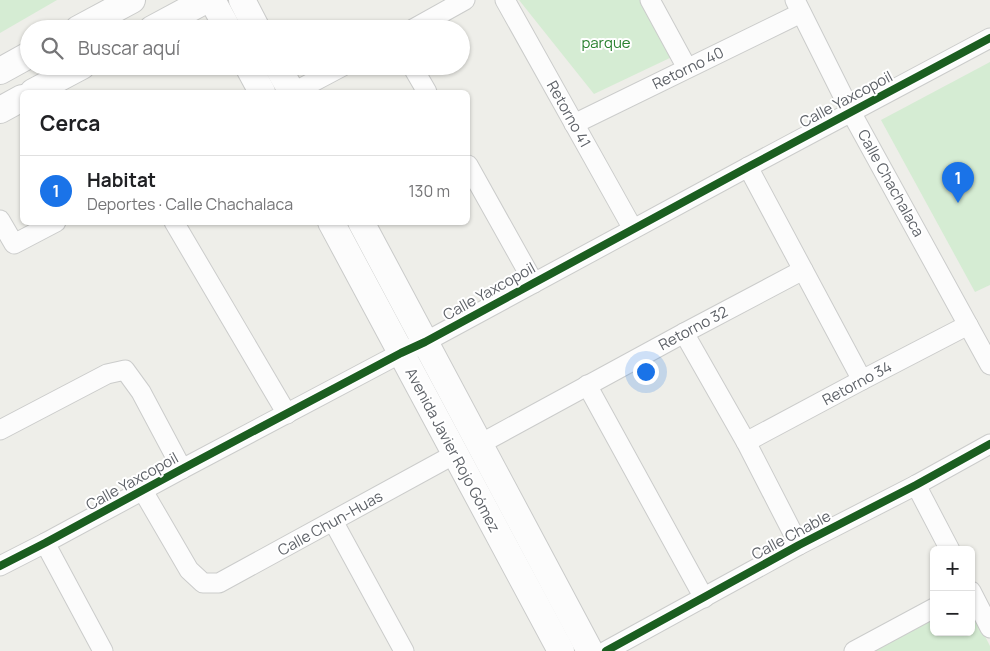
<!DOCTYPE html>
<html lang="es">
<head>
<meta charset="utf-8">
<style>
	:root { --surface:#fff; --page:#f6f6f6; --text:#202124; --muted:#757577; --line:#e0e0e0; --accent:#1a73e8 }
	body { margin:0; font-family:Manrope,sans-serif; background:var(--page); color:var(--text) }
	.controls { position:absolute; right:15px; bottom:15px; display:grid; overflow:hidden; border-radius:8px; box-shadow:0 1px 4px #0004 }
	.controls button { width:45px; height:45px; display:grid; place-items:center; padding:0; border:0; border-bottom:1px solid var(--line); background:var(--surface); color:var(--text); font:25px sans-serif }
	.you { position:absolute; left:645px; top:371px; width:18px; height:18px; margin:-12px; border:4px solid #fff; border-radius:50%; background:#1a73e8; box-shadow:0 0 0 8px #1a73e833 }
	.badge { display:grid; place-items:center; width:32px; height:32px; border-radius:50%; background:var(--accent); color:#fff; font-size:16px; font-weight:700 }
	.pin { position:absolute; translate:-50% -41px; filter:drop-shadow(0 1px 2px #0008) }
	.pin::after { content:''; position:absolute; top:26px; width:18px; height:15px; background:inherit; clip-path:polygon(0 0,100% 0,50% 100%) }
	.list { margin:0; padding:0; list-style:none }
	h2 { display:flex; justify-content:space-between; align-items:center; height:65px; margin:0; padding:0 20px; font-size:21px }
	h2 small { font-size:16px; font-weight:400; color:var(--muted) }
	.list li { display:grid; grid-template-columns:32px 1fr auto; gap:15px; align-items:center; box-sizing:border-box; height:70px; padding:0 20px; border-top:1px solid var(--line) }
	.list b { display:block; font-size:19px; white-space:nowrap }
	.list p { margin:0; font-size:16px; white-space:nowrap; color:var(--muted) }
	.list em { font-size:16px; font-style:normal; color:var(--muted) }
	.icon { flex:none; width:28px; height:28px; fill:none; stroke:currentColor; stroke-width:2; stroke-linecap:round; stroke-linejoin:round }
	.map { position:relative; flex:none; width:990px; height:651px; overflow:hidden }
	.search { position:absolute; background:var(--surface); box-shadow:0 1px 4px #0004; left:20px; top:20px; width:450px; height:55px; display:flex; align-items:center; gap:12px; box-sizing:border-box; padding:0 18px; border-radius:28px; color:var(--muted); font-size:19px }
	.panel { position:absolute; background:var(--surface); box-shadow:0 1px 4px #0004; left:20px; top:90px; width:450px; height:135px; border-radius:8px }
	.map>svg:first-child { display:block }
	.green { fill:#d5ecd3 }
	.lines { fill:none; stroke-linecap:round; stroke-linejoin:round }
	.street-casing { stroke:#cbcccb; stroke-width:21 }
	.secondary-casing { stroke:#cacbca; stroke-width:28 }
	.street { stroke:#fcfcfc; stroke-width:19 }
	.secondary { stroke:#fcfcfc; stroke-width:26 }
	.cycleway-casing { stroke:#fff; stroke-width:11 }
	.cycleway { stroke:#1b5e20; stroke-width:8 }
	.labels { text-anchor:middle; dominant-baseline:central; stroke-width:4; stroke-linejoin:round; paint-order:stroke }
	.park-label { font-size:15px; fill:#2a8230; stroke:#fff }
	.street-label { font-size:15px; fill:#5e6268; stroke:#fff }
</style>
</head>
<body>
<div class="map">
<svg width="990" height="651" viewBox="0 0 990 651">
	<rect width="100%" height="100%" fill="#eeeee9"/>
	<g class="green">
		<polygon points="0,0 57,0 0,33"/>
		<polygon points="519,0 644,0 674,56 594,94"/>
		<polygon points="990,62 990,285 975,292 881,120"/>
		<polygon points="971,609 990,646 990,651 876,651 874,647 934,619 934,632 971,632"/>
	</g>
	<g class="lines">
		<g class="street-casing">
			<g id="street">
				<polyline points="505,0 633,229"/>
				<polyline points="650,0 687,68"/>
				<polyline points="795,0 851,112 990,365"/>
				<polyline points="413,29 465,0"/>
				<polyline points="412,66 427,92"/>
				<polyline points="294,92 343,66"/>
				<polyline points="574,124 801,13"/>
				<polyline points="468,165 534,283"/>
				<polyline points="748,167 862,380"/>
				<polyline points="0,220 14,244 56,222"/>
				<polyline points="174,222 287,414"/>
				<polyline points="684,333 746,442 799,545"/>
				<polyline points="587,385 704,598"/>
				<polyline points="0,430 107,374 125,370 141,392 182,469"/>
				<polyline points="746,442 862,380 968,325"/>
				<polyline points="480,444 684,333 803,270"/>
				<polyline points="916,485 950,550"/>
				<polyline points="143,491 189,570 203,583 219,583 455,454"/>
				<polyline points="333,521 404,651"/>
				<polyline points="45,543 103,651"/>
				<polyline points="0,566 45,543 182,469 401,353 425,342 748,167 990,38"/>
				<polyline points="971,591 990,628"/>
				<polyline points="606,651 799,545 916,485 990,444"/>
				<polyline points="854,651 934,608"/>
			</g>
		</g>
		<g class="secondary-casing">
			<g id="secondary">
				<polyline points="212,0 228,29"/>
				<polyline points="242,0 257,29"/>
				<polyline points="78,29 132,0"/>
				<polyline points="152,29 206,0"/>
				<polyline points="248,66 262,92"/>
				<polyline points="277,66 292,92"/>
				<polyline points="0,71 29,55"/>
				<polyline points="33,92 82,66"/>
				<polyline points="0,110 22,98"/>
				<polyline points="331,222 561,651"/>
				<polyline points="361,222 590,651"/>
			</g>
		</g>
		<use href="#street" class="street"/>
		<use href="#secondary" class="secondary"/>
		<g class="cycleway-casing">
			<g id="cycleway">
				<polyline points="0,566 45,543 182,469 401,353 425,342 748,167 990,38"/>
				<polyline points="606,651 799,545 916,485 990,444"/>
			</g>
		</g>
		<use href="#cycleway" class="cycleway"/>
	</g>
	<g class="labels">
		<g class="park-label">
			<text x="606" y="42">parque</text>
		</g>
		<g class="street-label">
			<text transform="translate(688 68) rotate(-26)">Retorno 40</text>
			<text transform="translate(846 99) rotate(-28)">Calle Yaxcopoil</text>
			<text transform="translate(569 114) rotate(61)">Retorno 41</text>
			<text transform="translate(891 183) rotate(61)">Calle Chachalaca</text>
			<text transform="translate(489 291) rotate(-29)">Calle Yaxcopoil</text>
			<text transform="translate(693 328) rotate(-28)">Retorno 32</text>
			<text transform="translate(857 383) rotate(-28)">Retorno 34</text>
			<text transform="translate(453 450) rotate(62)">Avenida Javier Rojo Gómez</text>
			<text transform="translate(132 481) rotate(-29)">Calle Yaxcopoil</text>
			<text transform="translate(330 523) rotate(-29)">Calle Chun-Huas</text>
			<text transform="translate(791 535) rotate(-28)">Calle Chable</text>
		</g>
	</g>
</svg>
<div class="controls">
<button>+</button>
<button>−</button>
</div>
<div class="you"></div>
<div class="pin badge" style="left:958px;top:203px">1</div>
<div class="search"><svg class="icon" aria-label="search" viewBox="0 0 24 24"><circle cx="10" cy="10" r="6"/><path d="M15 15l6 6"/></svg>Buscar aquí</div>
<section class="panel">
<h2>Cerca<small></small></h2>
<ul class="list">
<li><span class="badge">1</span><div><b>Habitat</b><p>Deportes · Calle Chachalaca</p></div><em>130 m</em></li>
</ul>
</section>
</div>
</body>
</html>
